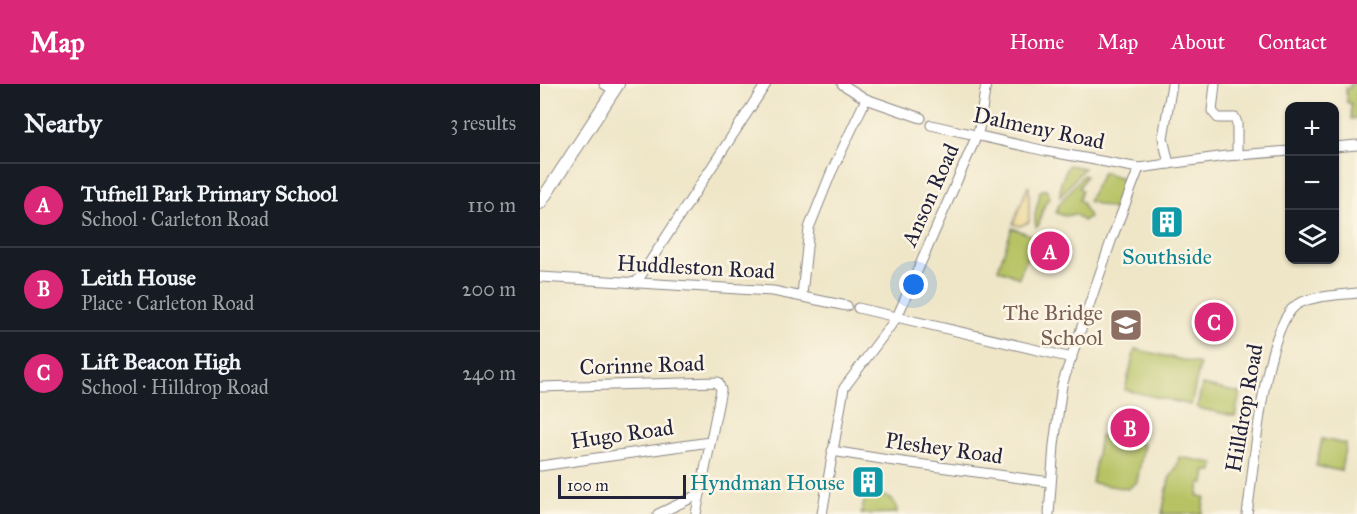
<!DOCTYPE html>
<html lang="en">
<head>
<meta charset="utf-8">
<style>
	:root { --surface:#171b24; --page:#20242c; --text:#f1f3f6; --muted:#9ea1a6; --line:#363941; --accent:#db2777 }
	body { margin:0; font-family:"IM FELL Great Primer",serif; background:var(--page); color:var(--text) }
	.controls { position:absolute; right:18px; top:18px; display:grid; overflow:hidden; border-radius:12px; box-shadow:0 2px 4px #0004 }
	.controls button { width:54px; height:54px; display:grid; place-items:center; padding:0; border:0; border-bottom:2px solid var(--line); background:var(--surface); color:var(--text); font:30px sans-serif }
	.scale { position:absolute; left:18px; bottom:15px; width:128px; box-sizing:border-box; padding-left:6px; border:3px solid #22223b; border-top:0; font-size:16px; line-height:21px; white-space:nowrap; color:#22223b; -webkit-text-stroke:4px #fcf5e5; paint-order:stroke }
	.you { position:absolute; left:374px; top:201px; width:21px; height:21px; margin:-15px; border:4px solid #fff; border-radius:50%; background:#1a73e8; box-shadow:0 0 0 9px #1a73e833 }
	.badge { display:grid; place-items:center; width:39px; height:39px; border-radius:50%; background:var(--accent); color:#fff; font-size:20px; font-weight:700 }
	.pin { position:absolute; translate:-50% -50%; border:3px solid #fff; box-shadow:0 2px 6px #0006 }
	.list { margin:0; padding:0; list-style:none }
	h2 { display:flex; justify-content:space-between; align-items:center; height:78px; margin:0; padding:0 24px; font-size:26px }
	h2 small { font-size:20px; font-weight:400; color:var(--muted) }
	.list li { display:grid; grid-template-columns:39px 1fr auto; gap:18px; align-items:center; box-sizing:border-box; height:84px; padding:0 24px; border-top:2px solid var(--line) }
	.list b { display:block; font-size:22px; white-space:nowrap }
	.list p { margin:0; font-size:20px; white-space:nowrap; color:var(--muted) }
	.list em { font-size:20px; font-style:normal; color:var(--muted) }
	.icon { flex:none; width:33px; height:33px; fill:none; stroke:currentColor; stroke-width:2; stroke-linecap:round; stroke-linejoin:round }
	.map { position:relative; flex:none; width:817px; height:430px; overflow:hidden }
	header { display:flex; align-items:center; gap:36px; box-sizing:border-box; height:84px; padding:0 30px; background:var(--accent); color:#fff }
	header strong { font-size:28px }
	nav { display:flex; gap:33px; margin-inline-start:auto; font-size:21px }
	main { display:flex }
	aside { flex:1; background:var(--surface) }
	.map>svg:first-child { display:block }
	.green { fill:#b6c264; stroke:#6c7250; stroke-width:1.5 }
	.sand { fill:#eeda9e; stroke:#887e6c; stroke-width:1.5 }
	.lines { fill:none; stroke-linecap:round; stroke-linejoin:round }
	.minor-casing { stroke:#888482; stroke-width:11 }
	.tertiary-casing { stroke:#888482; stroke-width:14 }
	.minor { stroke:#fff; stroke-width:9 }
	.tertiary { stroke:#fff; stroke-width:12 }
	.labels { text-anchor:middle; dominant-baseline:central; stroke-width:5; stroke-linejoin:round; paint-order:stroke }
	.street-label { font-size:22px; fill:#22223b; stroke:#fcf5e5 }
	.culture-label { font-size:22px; fill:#0d838f; stroke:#fcf5e5 }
	.education-label { font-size:22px; fill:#785e54; stroke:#fcf5e5; text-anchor:end }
</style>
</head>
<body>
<header>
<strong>Map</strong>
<nav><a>Home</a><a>Map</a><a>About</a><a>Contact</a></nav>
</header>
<main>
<aside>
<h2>Nearby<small>3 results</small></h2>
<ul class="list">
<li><span class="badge">A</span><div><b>Tufnell Park Primary School</b><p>School · Carleton Road</p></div><em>110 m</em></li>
<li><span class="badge">B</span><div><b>Leith House</b><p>Place · Carleton Road</p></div><em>200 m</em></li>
<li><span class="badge">C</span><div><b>Lift Beacon High</b><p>School · Hilldrop Road</p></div><em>240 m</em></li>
</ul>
</aside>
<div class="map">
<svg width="817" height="430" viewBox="0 0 817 430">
	<rect width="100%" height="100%" fill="#fcf5e5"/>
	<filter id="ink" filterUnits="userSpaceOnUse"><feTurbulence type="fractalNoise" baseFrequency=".0167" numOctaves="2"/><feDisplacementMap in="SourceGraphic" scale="12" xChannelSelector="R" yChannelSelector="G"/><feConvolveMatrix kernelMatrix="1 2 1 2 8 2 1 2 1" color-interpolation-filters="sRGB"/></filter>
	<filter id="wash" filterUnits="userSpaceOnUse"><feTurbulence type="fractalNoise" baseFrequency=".008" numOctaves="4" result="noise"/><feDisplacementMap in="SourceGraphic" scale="24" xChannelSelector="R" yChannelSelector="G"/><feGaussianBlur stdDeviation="1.35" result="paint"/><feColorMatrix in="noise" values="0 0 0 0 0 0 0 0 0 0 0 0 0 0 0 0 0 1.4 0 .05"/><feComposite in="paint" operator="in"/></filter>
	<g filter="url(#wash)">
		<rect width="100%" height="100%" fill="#efe6c8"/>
		<g class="green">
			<polygon points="810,0 817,0 817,34 811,35 811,19 807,19 806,4 810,4"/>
			<polygon points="528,81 544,84 520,113 521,99"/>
			<polygon points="563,88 585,95 573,125 548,117"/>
			<polygon points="543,91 546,92 539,104 542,106 539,116 542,118 549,133 543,137 535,130 525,132 516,129 519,120"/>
			<path d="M 506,105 L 510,113 C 505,117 499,135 499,141 L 496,143 C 492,127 499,122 500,107 Z"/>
			<polygon points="472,144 495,153 479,194 458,185"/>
			<polygon points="595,265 660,280 651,321 585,306"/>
			<polygon points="662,301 700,309 695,332 657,324"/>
			<polygon points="560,352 604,360 597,398 588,405 552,399"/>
			<polygon points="782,355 806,360 801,387 776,382"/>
			<polygon points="639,373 674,379 673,387 666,387 664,399 660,399 658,412 665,413 662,430 622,430 629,395 637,382"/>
			<path d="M 331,410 C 345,412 357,412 357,429 L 321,430 L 325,414 Z"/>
		</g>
		<polygon class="sand" points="488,102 489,103 489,138 480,142 473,140"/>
	</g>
	<g filter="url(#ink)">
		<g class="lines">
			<g class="minor-casing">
				<g id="minor">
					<polyline points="64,0 74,6"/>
					<polyline points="302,0 326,15 381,34"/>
					<polyline points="675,0 672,27 678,34 695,34 697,39 697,71"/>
					<polyline points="391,41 506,67 599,84 686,72 750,67"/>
					<polyline points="794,63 817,61"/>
					<polyline points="629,80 623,54 632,0"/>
					<polyline points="0,193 233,207 307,222"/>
					<polyline points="96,199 226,0"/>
					<polyline points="262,211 269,144 291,89 326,15"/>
					<polyline points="318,224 532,274"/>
					<polyline points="0,303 178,298 181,306 156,430"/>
					<polyline points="292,367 348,376 510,398"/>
					<polyline points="0,382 170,358"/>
					<polyline points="118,430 160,410"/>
					<polyline points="282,430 304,304 357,233 434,58 439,45 446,0"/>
					<polyline points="509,430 514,361 522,301 571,157 599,84"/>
					<path d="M 707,430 C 714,387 723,248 755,222 C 767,212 801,211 817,209"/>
				</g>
			</g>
			<g class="tertiary-casing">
				<polyline id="tertiary" points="0,119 78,0"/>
			</g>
			<use href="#minor" class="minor"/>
			<use href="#tertiary" class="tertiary"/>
		</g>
	</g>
	<defs>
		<g id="building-square" transform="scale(1.725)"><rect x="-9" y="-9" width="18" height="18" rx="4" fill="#0f9aa8" stroke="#fcf5e5"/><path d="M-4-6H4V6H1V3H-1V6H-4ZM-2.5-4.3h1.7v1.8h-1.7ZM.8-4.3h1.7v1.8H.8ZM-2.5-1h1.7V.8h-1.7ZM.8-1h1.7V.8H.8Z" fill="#fff"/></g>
		<g id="school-square" transform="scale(1.725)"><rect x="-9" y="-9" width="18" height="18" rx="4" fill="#8d6e63" stroke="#fcf5e5"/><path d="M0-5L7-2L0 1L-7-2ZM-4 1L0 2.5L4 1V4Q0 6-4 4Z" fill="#fff"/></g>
	</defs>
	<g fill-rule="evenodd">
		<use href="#building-square" x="627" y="138"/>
		<use href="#school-square" x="586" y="241"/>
		<use href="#building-square" x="328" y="398"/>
	</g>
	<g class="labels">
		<g class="street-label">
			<text transform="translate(499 44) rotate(12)">Dalmeny Road</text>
			<text transform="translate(390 111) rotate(-66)">Anson Road</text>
			<text transform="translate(156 183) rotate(3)">Huddleston Road</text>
			<text transform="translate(102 281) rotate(-2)">Corinne Road</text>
			<text transform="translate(704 324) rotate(-80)">Hilldrop Road</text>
			<text transform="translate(82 350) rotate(-8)">Hugo Road</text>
			<text transform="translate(404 364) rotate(8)">Pleshey Road</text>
		</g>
		<g class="culture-label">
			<text x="627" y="172">Southside</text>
			<text x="305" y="398" text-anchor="end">Hyndman House</text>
		</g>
		<g class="education-label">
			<text x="563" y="228">The Bridge<tspan x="563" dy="25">School</tspan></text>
		</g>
	</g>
</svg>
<div class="controls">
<button>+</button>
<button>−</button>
<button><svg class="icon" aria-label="layers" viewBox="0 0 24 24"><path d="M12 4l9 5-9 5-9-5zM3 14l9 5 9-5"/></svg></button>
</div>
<div class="scale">100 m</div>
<div class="you"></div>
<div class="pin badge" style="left:510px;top:167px">A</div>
<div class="pin badge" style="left:590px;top:344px">B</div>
<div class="pin badge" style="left:674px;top:238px">C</div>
</div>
</main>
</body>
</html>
